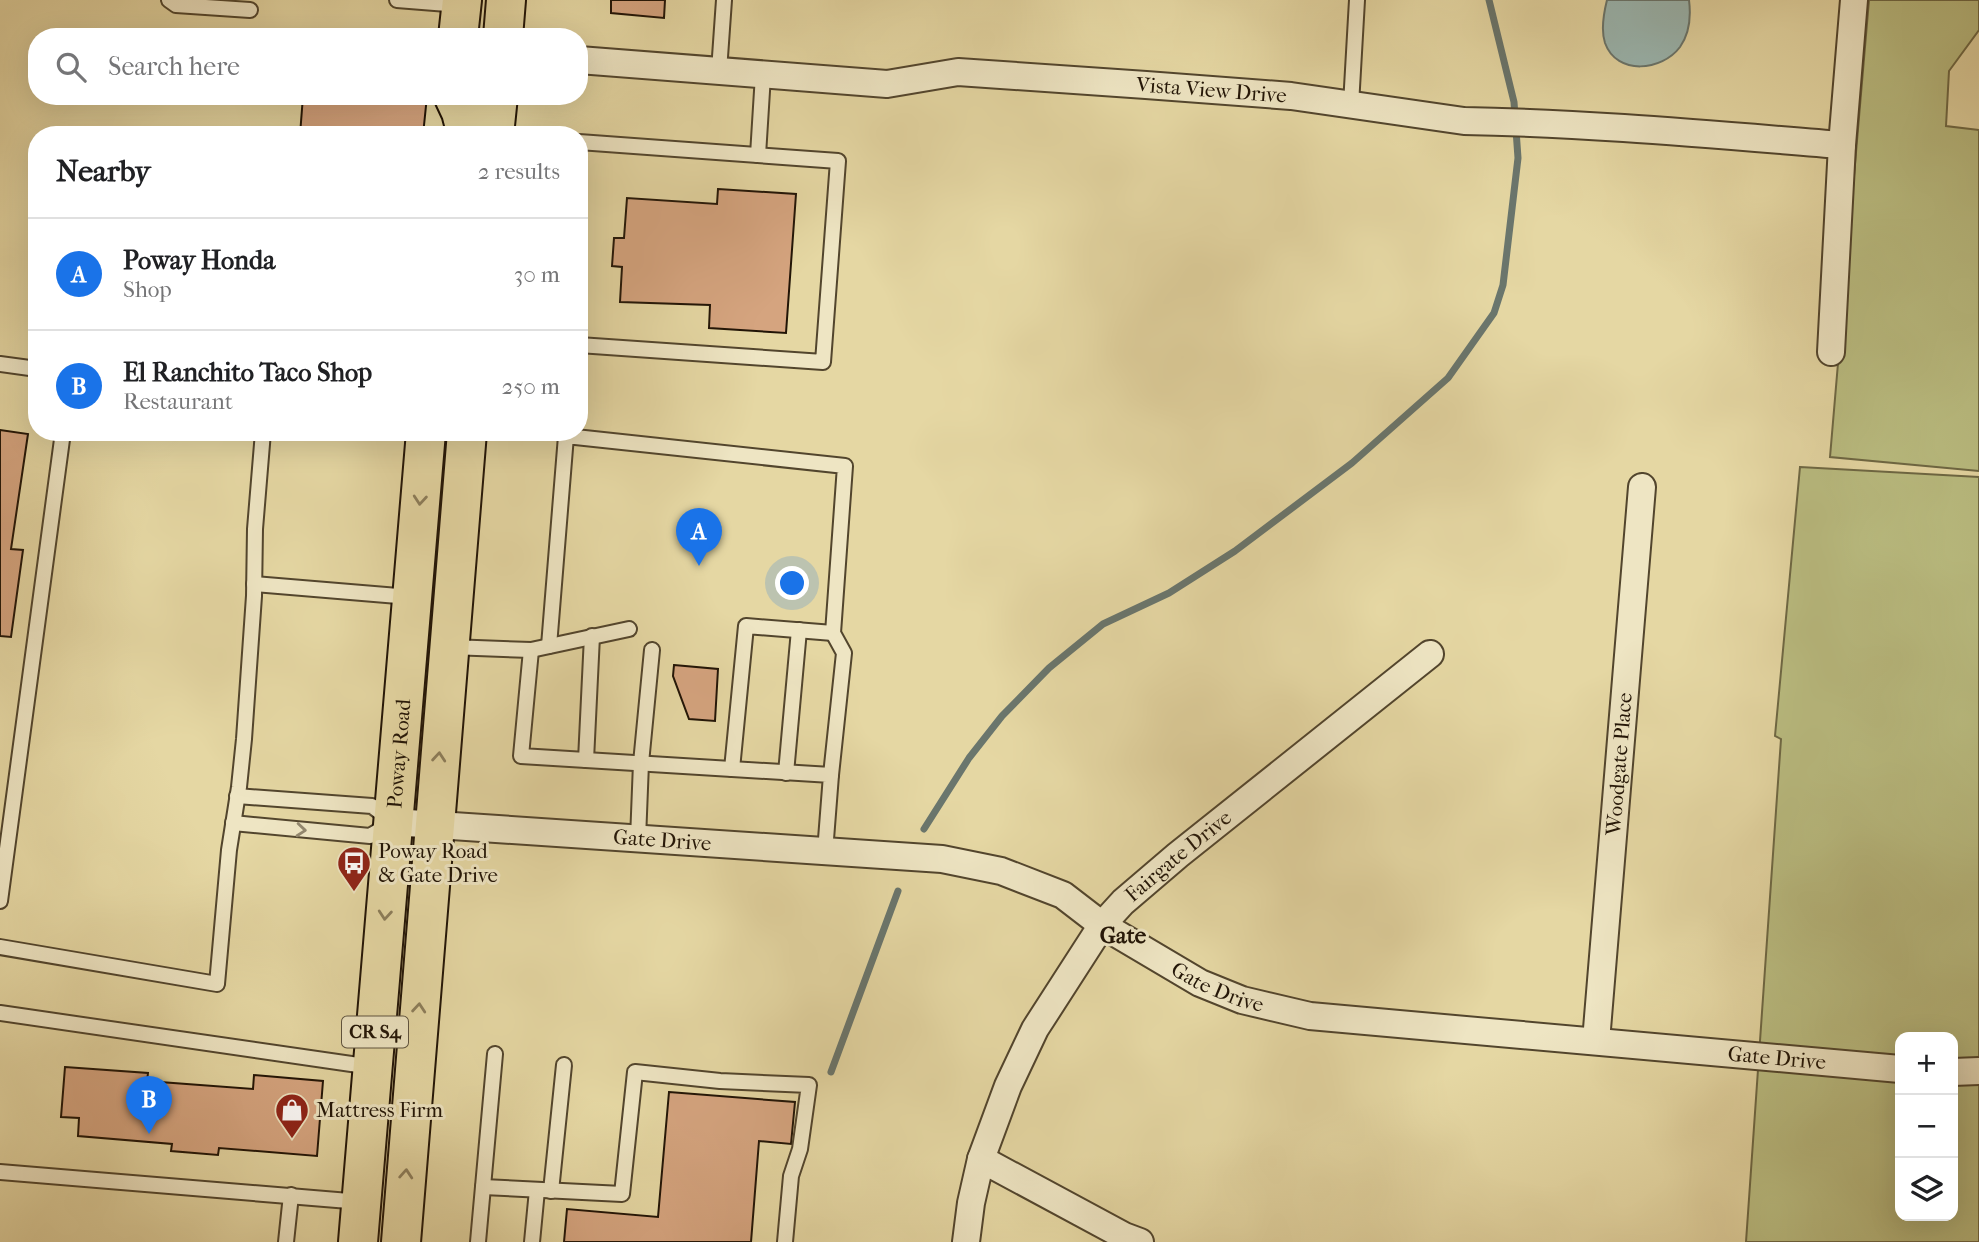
<!DOCTYPE html>
<html lang="en">
<head>
<meta charset="utf-8">
<style>
	:root { --surface:#fff; --page:#f2f2f2; --text:#202124; --muted:#757577; --line:#e0e0e0; --accent:#1a73e8 }
	body { margin:0; font-family:"IM FELL French Canon",serif; background:var(--page); color:var(--text) }
	.controls { position:absolute; right:21px; bottom:21px; display:grid; overflow:hidden; border-radius:14px; box-shadow:0 7px 28px #0002 }
	.controls button { width:63px; height:63px; display:grid; place-items:center; padding:0; border:0; border-bottom:2px solid var(--line); background:var(--surface); color:var(--text); font:35px sans-serif }
	.you { position:absolute; left:793px; top:584px; width:24px; height:24px; margin:-18px; border:5px solid #fff; border-radius:50%; background:#1a73e8; box-shadow:0 0 0 10px #1a73e833 }
	.badge { display:grid; place-items:center; width:46px; height:46px; border-radius:50%; background:var(--accent); color:#fff; font-size:23px; font-weight:700 }
	.pin { position:absolute; translate:-50% -58px; filter:drop-shadow(0 2px 4px #0008) }
	.pin::after { content:''; position:absolute; top:37px; width:24px; height:21px; background:inherit; clip-path:polygon(0 0,100% 0,50% 100%) }
	.list { margin:0; padding:0; list-style:none }
	h2 { display:flex; justify-content:space-between; align-items:center; height:91px; margin:0; padding:0 28px; font-size:30px }
	h2 small { font-size:23px; font-weight:400; color:var(--muted) }
	.list li { display:grid; grid-template-columns:46px 1fr auto; gap:21px; align-items:center; box-sizing:border-box; height:112px; padding:0 28px; border-top:2px solid var(--line) }
	.list b { display:block; font-size:26px; white-space:nowrap }
	.list p { margin:0; font-size:23px; white-space:nowrap; color:var(--muted) }
	.list em { font-size:23px; font-style:normal; color:var(--muted) }
	.icon { flex:none; width:38px; height:38px; fill:none; stroke:currentColor; stroke-width:2; stroke-linecap:round; stroke-linejoin:round }
	.map { position:relative; flex:none; width:1979px; height:1242px; overflow:hidden }
	.search { position:absolute; background:var(--surface); box-shadow:0 7px 28px #0002; left:28px; top:28px; width:560px; height:77px; display:flex; align-items:center; gap:18px; box-sizing:border-box; padding:0 24px; border-radius:28px; color:var(--muted); font-size:26px }
	.panel { position:absolute; background:var(--surface); box-shadow:0 7px 28px #0002; left:28px; top:126px; width:560px; height:315px; border-radius:28px }
	.map>svg:first-child { display:block }
	.green { fill:#babd81; stroke:#6e6844; stroke-width:2; fill-rule:evenodd }
	.water { fill:#9bb7b1; stroke:#6a766d; stroke-width:2 }
	.lines { fill:none; stroke-linecap:round; stroke-linejoin:round }
	.stream { stroke:#6a766d; stroke-width:7 }
	.building { fill:#d5a47f; stroke:#211406; stroke-width:2 }
	.lane-casing { stroke:#52452d; stroke-width:18 }
	.street-casing { stroke:#52452d; stroke-width:30 }
	.primary-casing { stroke:#211406; stroke-width:42 }
	.lane { stroke:#eee5c3; stroke-width:14 }
	.street { stroke:#eee5c3; stroke-width:26 }
	.primary { stroke:#e5d7a3; stroke-width:38 }
	.oneway { stroke:#8d7f5c }
	.oneway2 { stroke:#92876e }
	.labels { text-anchor:middle; dominant-baseline:central; stroke-width:6; stroke-linejoin:round; paint-order:stroke }
	.shield { fill:#eee5c3; stroke:#5e533f; stroke-width:2 }
	.shield-label { font-size:19px; font-weight:bold; fill:#211406 }
	.street-label { font-size:21px; fill:#211406; stroke:#eee5c3 }
	.poi-label { font-size:21px; fill:#211406; stroke:#eee5c3; text-anchor:start }
	.neighbourhood-label { font-size:23px; font-weight:bold; fill:#211406; stroke:#eee5c3 }
</style>
</head>
<body>
<div class="map">
<svg width="1979" height="1242" viewBox="0 0 1979 1242">
	<rect width="100%" height="100%" fill="#e5d7a3"/>
	<filter id="stains"><feTurbulence type="fractalNoise" baseFrequency=".00286" numOctaves="4"/><feColorMatrix values="0 0 0 0 .2 0 0 0 0 .09 0 0 0 0 .02 0 0 0 .5 -.17"/></filter>
	<radialGradient id="worn" r=".72"><stop offset=".6" stop-color="#630" stop-opacity="0"/><stop offset="1" stop-color="#630" stop-opacity=".3"/></radialGradient>
	<g class="green">
		<polygon points="1869,0 1979,0 1979,30 1949,71 1946,126 1979,130 1979,471 1830,457"/>
		<path d="M 1800,467 L 1979,477 L 1979,1242 L 1746,1242 L 1781,739 L 1775,736 ZM 1900,1037 L 1953,1037 L 1953,1216 L 1900,1216 Z"/>
	</g>
	<path class="water" d="M 1607,0 L 1689,0 C 1691,16 1690,33 1680,47 C 1662,71 1617,76 1605,43 C 1601,31 1604,12 1607,0 Z"/>
	<g class="lines">
		<g class="stream">
			<polyline points="924,829 969,758 1002,716 1049,668 1103,624 1169,593 1235,551 1352,463 1448,378 1494,313 1503,285 1518,158 1514,102 1489,0"/>
			<polyline points="831,1072 898,891"/>
		</g>
	</g>
	<g class="building">
		<polygon points="611,0 665,0 664,18 611,13"/>
		<polygon points="303,96 427,96 423,135 300,135"/>
		<polygon points="718,189 796,194 786,333 709,328 710,305 620,302 622,267 612,266 614,238 624,238 627,198 717,204"/>
		<polygon points="0,430 28,434 11,549 23,550 11,637 0,636"/>
		<polygon points="674,665 718,669 715,721 689,719 673,676"/>
		<polygon points="65,1067 148,1073 147,1081 253,1089 254,1075 323,1081 317,1156 219,1148 218,1155 171,1151 172,1144 78,1136 79,1118 61,1117"/>
		<polygon points="669,1092 795,1102 791,1144 759,1141 751,1242 564,1242 567,1209 658,1217"/>
	</g>
	<g class="lines">
		<g class="lane-casing">
			<g id="lane">
				<polyline points="169,0 176,5 250,10"/>
				<polyline points="397,0 460,5"/>
				<polyline points="719,71 724,0"/>
				<polyline points="1351,105 1357,0"/>
				<polyline points="579,142 838,161 823,362 579,345"/>
				<polyline points="758,155 763,75"/>
				<polyline points="37,267 37,288"/>
				<polyline points="0,364 37,369"/>
				<polyline points="254,584 410,597"/>
				<polyline points="549,646 566,436 845,466 833,633 844,653 831,775"/>
				<polyline points="450,647 531,650 629,629"/>
				<polyline points="531,650 521,756 831,775 825,852"/>
				<polyline points="586,760 592,636"/>
				<polyline points="732,769 746,626 833,633"/>
				<polyline points="786,773 799,630"/>
				<polyline points="233,823 370,836 393,822 372,806 237,796"/>
				<polyline points="638,839 641,763 652,650"/>
				<polyline points="0,901 63,432"/>
				<polyline points="0,947 217,984 229,850 239,787 244,739 254,596 255,529 263,432"/>
				<polyline points="0,1013 372,1067"/>
				<polyline points="0,1172 361,1202"/>
				<polyline points="483,1187 622,1194 635,1072 720,1081 809,1085 800,1149 791,1176 785,1242"/>
				<polyline points="551,1191 564,1065"/>
				<polyline points="286,1242 291,1195"/>
				<polyline points="478,1242 495,1054"/>
				<polyline points="532,1242 537,1190"/>
			</g>
		</g>
		<g class="street-casing">
			<g id="street">
				<path id="s1" d="M 579,60 L 887,84 L 958,72 L 1146,85 L 1291,96 L 1464,121 C 1590,123 1717,135 1842,145"/>
				<polyline points="1831,352 1842,145 1854,0"/>
				<path id="s2" d="M 393,822 L 942,859 L 1001,871 L 1063,895 L 1102,925 L 1200,983 L 1242,1000 L 1310,1016 L 1900,1069"/>
				<path id="s3" d="M 1596,1041 L 1642,487"/>
				<polyline points="1953,1072 1979,1071"/>
				<polyline points="981,1159 1124,1236 1140,1242"/>
				<path id="s4" d="M 966,1242 L 971,1203 L 981,1159 L 1008,1086 L 1035,1029 L 1102,925 L 1123,902 L 1178,855 L 1430,654"/>
			</g>
		</g>
		<g class="primary-casing">
			<g id="primary">
				<polyline points="458,37 462,0"/>
				<polyline points="503,37 506,0"/>
				<polyline points="454,97 461,112 467,135"/>
				<polyline points="494,135 498,96"/>
				<path id="s5" d="M 358,1242 L 426,432"/>
				<polyline points="401,1242 467,432"/>
			</g>
		</g>
		<use href="#lane" class="lane"/>
		<use href="#street" class="street"/>
		<use href="#primary" class="primary"/>
	</g>
	<defs><path id="oneway-chevron" d="M-2-3.5L2.5 0L-2 3.5" fill="none" stroke-width="1.6" stroke-linecap="round" stroke-linejoin="round" transform="scale(1.75)"/></defs>
	<g class="oneway">
		<use href="#oneway-chevron" transform="translate(420 500) rotate(95)"/>
		<use href="#oneway-chevron" transform="translate(439 757) rotate(-85)"/>
		<use href="#oneway-chevron" transform="translate(385 915) rotate(95)"/>
		<use href="#oneway-chevron" transform="translate(419 1008) rotate(-85)"/>
		<use href="#oneway-chevron" transform="translate(406 1174) rotate(-86)"/>
	</g>
	<use class="oneway2" href="#oneway-chevron" transform="translate(301 830) rotate(5)"/>
	<defs>
		<g id="bus-pin" transform="scale(1.75)"><path d="M0 17L-7.5 6A9.5 9.5 0 1 1 7.5 6Z" fill="#8f2418" stroke="#eee5c3"/><path d="M-5-6H5V4H4V6H2V4H-2V6H-4V4H-5ZM-3.5-4V0h7V-4ZM-3.5 1.2v1.5H-2V1.2ZM2 1.2v1.5H3.5V1.2Z" fill="#fff"/></g>
		<g id="shop-pin" transform="scale(1.75)"><path d="M0 17L-7.5 6A9.5 9.5 0 1 1 7.5 6Z" fill="#8f2418" stroke="#eee5c3"/><path d="M-5-2.5h2.3a2.7 3.5 0 0 1 5.4 0H5L5.5 6h-11ZM-1.5-2.5h3a1.5 2.3 0 0 0-3 0Z" fill="#fff"/></g>
	</defs>
	<g fill-rule="evenodd">
		<use href="#bus-pin" x="354" y="863"/>
		<use href="#shop-pin" x="292" y="1110"/>
	</g>
	<g class="labels">
		<rect class="shield" x="342" y="1016.5" width="66" height="31" rx="5"/>
		<g class="shield-label">
			<text x="375" y="1032">CR S4</text>
		</g>
		<g class="street-label">
			<text stroke="none"><textPath href="#s1" startOffset="635">Vista View Drive</textPath></text>
			<text stroke="none"><textPath href="#s5" startOffset="490">Poway Road</textPath></text>
			<text stroke="none"><textPath href="#s3" startOffset="278">Woodgate Place</textPath></text>
			<text stroke="none"><textPath href="#s2" startOffset="270">Gate Drive</textPath></text>
			<text stroke="none"><textPath href="#s4" startOffset="452">Fairgate Drive</textPath></text>
			<text stroke="none"><textPath href="#s2" startOffset="858">Gate Drive</textPath></text>
			<text stroke="none"><textPath href="#s2" startOffset="1424">Gate Drive</textPath></text>
		</g>
		<g class="poi-label">
			<text x="378" y="851">Poway Road<tspan x="378" dy="24">&amp; Gate Drive</tspan></text>
			<text x="316" y="1110">Mattress Firm</text>
		</g>
		<g class="neighbourhood-label">
			<text x="1123" y="935">Gate</text>
		</g>
	</g>
	<rect width="100%" height="100%" filter="url(#stains)"/>
	<rect width="100%" height="100%" fill="url(#worn)"/>
</svg>
<div class="controls">
<button>+</button>
<button>−</button>
<button><svg class="icon" aria-label="layers" viewBox="0 0 24 24"><path d="M12 4l9 5-9 5-9-5zM3 14l9 5 9-5"/></svg></button>
</div>
<div class="you"></div>
<div class="pin badge" style="left:699px;top:566px">A</div>
<div class="pin badge" style="left:149px;top:1134px">B</div>
<div class="search"><svg class="icon" aria-label="search" viewBox="0 0 24 24"><circle cx="10" cy="10" r="6"/><path d="M15 15l6 6"/></svg>Search here</div>
<section class="panel">
<h2>Nearby<small>2 results</small></h2>
<ul class="list">
<li><span class="badge">A</span><div><b>Poway Honda</b><p>Shop</p></div><em>30 m</em></li>
<li><span class="badge">B</span><div><b>El Ranchito Taco Shop</b><p>Restaurant</p></div><em>250 m</em></li>
</ul>
</section>
</div>
</body>
</html>
